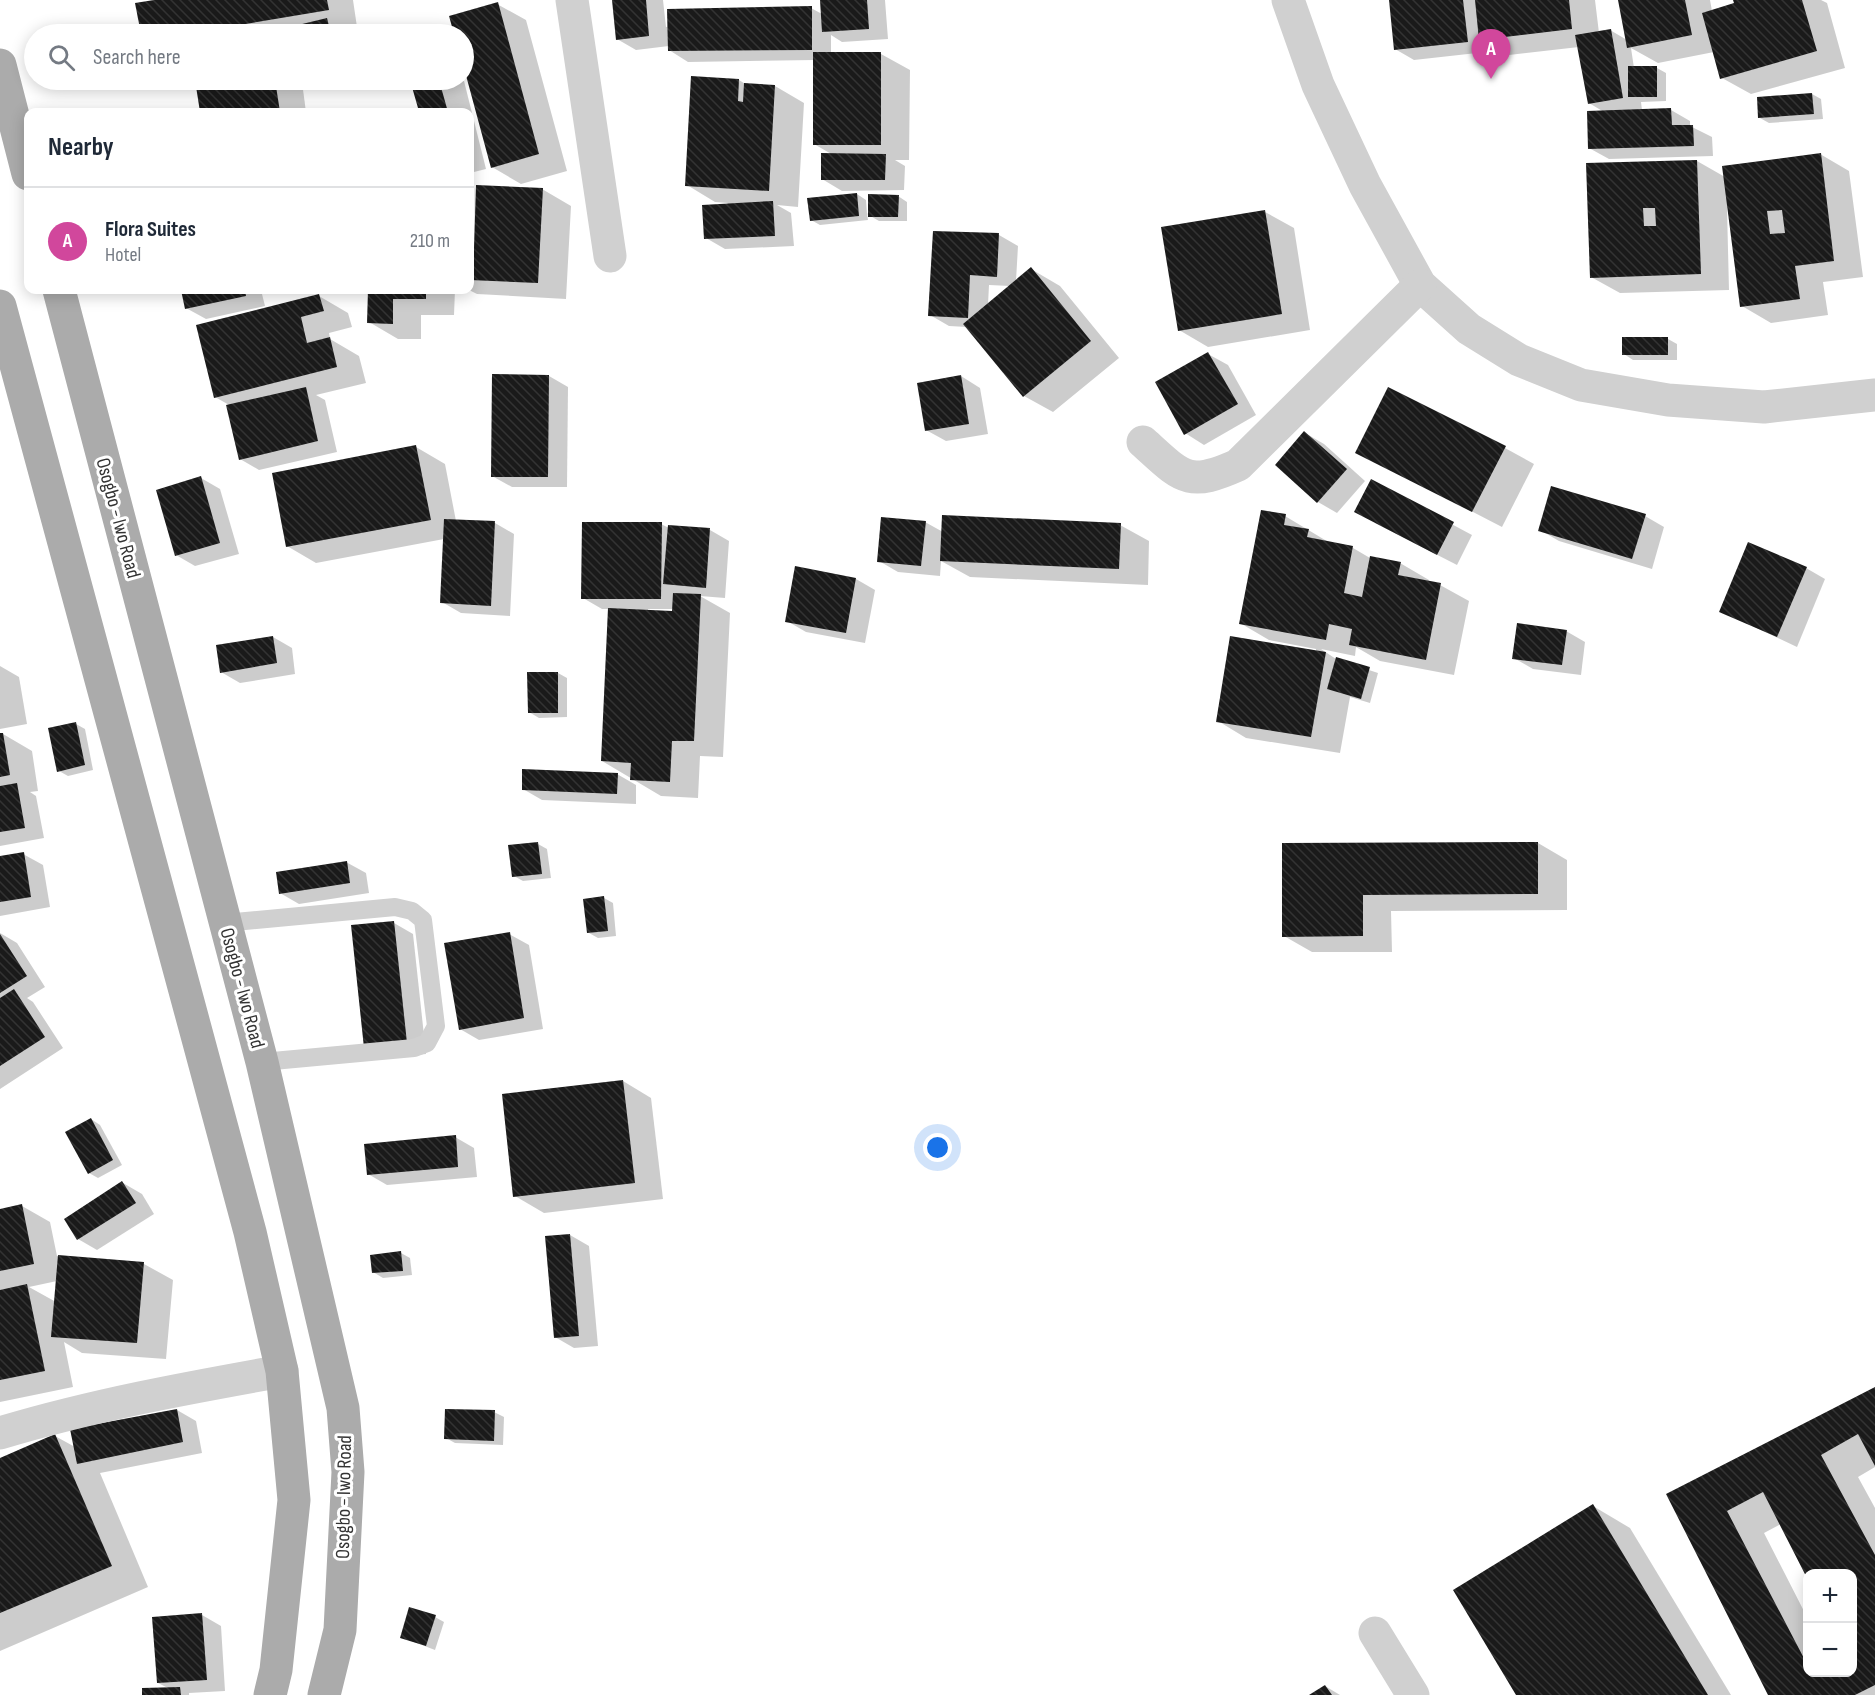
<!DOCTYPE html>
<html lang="en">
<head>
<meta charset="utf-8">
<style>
	:root { --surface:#fff; --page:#f6f6f7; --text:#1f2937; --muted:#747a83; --line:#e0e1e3; --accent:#0f766e }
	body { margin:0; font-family:"Sofia Sans Condensed",sans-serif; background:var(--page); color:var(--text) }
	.controls { position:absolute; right:18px; bottom:18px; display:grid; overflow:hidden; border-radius:12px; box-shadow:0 3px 15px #0003 }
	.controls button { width:54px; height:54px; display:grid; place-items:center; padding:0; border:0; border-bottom:2px solid var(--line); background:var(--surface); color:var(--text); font:30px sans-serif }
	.you { position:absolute; left:938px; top:1148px; width:21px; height:21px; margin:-15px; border:4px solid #fff; border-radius:50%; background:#1a73e8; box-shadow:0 0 0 9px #1a73e833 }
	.badge { display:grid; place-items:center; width:39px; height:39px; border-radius:50%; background:var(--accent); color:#fff; font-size:20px; font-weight:700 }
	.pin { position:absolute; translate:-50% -50px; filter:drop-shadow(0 2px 3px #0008) }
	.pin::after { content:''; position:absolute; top:32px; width:21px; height:18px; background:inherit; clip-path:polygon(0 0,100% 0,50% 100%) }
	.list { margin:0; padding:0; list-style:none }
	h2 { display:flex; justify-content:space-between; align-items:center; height:78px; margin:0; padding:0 24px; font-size:26px }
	h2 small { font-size:20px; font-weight:400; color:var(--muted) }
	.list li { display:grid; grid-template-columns:39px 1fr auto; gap:18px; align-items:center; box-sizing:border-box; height:108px; padding:0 24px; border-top:2px solid var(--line) }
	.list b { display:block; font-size:22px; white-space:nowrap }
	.list p { margin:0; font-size:20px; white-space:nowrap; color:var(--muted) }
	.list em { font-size:20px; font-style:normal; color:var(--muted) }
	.icon { flex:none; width:33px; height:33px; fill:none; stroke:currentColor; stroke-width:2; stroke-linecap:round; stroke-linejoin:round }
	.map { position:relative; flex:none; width:1875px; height:1695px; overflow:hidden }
	.search { position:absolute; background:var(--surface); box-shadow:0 3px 15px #0003; left:24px; top:24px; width:450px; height:66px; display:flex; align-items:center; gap:15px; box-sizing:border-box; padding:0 21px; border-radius:33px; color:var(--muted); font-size:22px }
	.panel { position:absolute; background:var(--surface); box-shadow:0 3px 15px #0003; left:24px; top:108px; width:450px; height:186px; border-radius:12px }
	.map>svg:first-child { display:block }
	.shadow { fill:#0003; fill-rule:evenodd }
	.building { fill:url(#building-back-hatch); fill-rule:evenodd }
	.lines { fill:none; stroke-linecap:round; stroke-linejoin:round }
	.lane { stroke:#d0d0d0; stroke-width:18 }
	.street { stroke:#d0d0d0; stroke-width:33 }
	.primary { stroke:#ababab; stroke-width:33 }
	.labels { text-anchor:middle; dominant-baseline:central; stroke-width:6; stroke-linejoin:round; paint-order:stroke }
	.street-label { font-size:20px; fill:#333; stroke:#fff }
</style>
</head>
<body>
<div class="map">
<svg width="1875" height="1695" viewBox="0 0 1875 1695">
	<defs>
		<pattern id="building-back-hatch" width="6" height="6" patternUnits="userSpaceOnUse" patternTransform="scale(1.5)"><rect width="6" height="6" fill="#1a1a1a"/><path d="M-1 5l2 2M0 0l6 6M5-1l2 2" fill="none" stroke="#333"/></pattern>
	</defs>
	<rect width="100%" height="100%" fill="#fff"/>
	<g class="shadow">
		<polygon points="163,0 353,0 357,27 337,30 338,34 142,34 137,4"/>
		<polygon points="613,0 663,0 666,27 811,8 822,14 821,0 885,0 888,39 842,42 831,35 831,54 881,54 910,70 909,160 895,160 905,166 904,190 842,191 822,179 833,155 814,144 815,60 688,62 669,50 669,46 636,50 617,39"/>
		<polygon points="1390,0 1595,0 1599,33 1610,30 1627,40 1619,0 1710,0 1712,11 1736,4 1734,0 1821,0 1827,3 1845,68 1751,94 1722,78 1714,52 1658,63 1631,48 1634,68 1657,68 1666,73 1666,101 1641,102 1642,110 1671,110 1690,121 1690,126 1712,137 1713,156 1609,159 1589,148 1604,112 1589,103 1579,47 1509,55 1485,41 1486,52 1414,60 1395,49"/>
		<polygon points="497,4 526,20 567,171 521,184 492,167 464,62 464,34 456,34 451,17"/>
		<polygon points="197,80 297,80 302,82 306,112 201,112"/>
		<polygon points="412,80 464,81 486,169 470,173 470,112 404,112 420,109"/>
		<polygon points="739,80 747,85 775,86 804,103 798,207 777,205 791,213 794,246 725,249 706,238 728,203 715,202 687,185"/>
		<polygon points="1812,94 1821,99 1823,119 1769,123 1760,118"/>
		<polygon points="1820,154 1849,171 1863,277 1823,282 1828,315 1771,323 1742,306 1729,207 1727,208 1729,290 1620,293 1591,277 1587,165 1697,161 1725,177"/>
		<polygon points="542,189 571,206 566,299 477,294 469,290 470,249 475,249"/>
		<polygon points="857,194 866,200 867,214 898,196 907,202 907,221 879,221 867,214 868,220 820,225 811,220"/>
		<polygon points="1265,212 1294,228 1310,330 1208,347 1179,330"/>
		<path d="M 934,232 L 999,235 L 1018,246 L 1016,281 L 1031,269 L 1060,286 L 1119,358 L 1053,412 L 1024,396 L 967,327 L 949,326 L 930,315 ZM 989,285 L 1010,286 L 988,305 Z"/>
		<polygon points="182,290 261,290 265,306 206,319 186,308"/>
		<polygon points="358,290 455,290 454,315 421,315 421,339 398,339 369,322 369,295"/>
		<polygon points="319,296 348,313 352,327 329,333 330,339 359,356 366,383 316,395 325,400 337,452 259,470 240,459 231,406 215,397"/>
		<polygon points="1668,339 1677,344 1677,360 1633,360 1624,354"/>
		<polygon points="1208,354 1228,365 1256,415 1204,445 1185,433"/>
		<polygon points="549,376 568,387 567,487 512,487 492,476"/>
		<polygon points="961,376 980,388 988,434 946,441 926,430"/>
		<polygon points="1305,433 1324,444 1365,481 1337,513 1318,502"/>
		<polygon points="416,447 445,464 456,521 495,523 514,534 510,616 461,613 442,602 444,539 316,563 287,546"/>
		<polygon points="1505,448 1534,464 1502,527 1357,452"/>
		<polygon points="201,478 220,489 239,554 195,566 176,555"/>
		<polygon points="1371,481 1472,535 1457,565 1375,523"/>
		<polygon points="1285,516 1330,543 1353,548 1370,558 1400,563 1429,580 1428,582 1440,585 1469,601 1454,675 1380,661 1356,647 1355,656 1321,649 1336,659 1378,673 1370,703 1350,697 1340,753 1246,738 1218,721 1316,651 1316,649 1269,640 1240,623"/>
		<polygon points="1645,516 1664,527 1652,569 1559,541 1540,530"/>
		<polygon points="925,522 943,532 1120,525 1149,541 1148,585 970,577 941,561 940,576 898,572 879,561"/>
		<path d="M 661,524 L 669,528 L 710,530 L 729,541 L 725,598 L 700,596 L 730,613 L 723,757 L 700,756 L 698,798 L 661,796 L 602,761 L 610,609 L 602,609 L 583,598 ZM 648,609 L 674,609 L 674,613 L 648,612 Z"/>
		<polygon points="1806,568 1825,579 1797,647 1720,611"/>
		<polygon points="856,579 875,590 865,643 806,632 787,621"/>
		<polygon points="1566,631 1585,642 1581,675 1533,669 1514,658"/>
		<polygon points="273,637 292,648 295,674 240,683 221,672"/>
		<polygon points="0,666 19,677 27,724 0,729"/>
		<polygon points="529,673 558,673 567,678 567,717 539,718 529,712"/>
		<polygon points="76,724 85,729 93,770 68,776 59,771"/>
		<polygon points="3,734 32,751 38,791 30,792 36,796 44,838 0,846 0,735"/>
		<polygon points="617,774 636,785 636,804 542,800 523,789"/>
		<polygon points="1538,843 1567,860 1567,910 1391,911 1392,952 1312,952 1284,936 1283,844"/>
		<polygon points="538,844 547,849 551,878 523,881 514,876"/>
		<polygon points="23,854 43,865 50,907 0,916 0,858"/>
		<polygon points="346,862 366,873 369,893 299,904 280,893"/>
		<polygon points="604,898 613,903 616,936 598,938 589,933"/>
		<polygon points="394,923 413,934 426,1054 384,1058"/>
		<polygon points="0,933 17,943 45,987 27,998 33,1002 63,1048 0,1089"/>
		<polygon points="509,934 529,945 543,1029 479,1040 460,1029"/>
		<polygon points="623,1081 651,1098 663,1199 544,1213 515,1196"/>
		<polygon points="91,1119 100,1125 122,1165 98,1178 89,1173"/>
		<polygon points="455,1137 474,1148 477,1177 387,1185 368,1174"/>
		<polygon points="123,1183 142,1194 154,1214 97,1250 78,1239"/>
		<path d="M 22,1206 L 50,1222 L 57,1256 L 144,1264 L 173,1280 L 166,1359 L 82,1353 L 64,1342 L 73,1387 L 0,1402 L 0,1210 ZM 57,1281 L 56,1302 L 29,1287 Z"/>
		<polygon points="570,1235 589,1246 598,1346 574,1348 555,1337"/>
		<polygon points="401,1253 410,1258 412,1275 383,1278 373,1272"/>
		<path d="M 1875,1389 L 1875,1467 L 1858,1477 L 1875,1508 L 1875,1695 L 1770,1695 L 1668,1495 ZM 1781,1524 L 1852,1574 L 1852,1672 L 1808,1672 L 1808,1619 L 1764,1533 Z"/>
		<polygon points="177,1410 196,1421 202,1453 100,1473 148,1587 0,1651 0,1460 55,1436 75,1447"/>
		<polygon points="494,1412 504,1417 503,1445 455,1443 446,1438"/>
		<polygon points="1593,1506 1630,1528 1731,1695 1518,1695"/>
		<polygon points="202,1615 221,1626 225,1691 189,1693 189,1695 144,1695 170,1689 158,1683"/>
		<polygon points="435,1617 444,1622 435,1650 401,1637"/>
		<polygon points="1325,1686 1340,1695 1312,1695"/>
	</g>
	<g class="building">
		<polygon points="154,0 327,0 329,10 185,34 141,34 135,3"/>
		<polygon points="612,0 646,0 649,36 616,40"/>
		<polygon points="820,0 867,0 869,29 822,32"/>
		<polygon points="1389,0 1463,0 1468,42 1394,50"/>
		<polygon points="1475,0 1569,0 1572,29 1479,40"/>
		<polygon points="1618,0 1685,0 1692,35 1627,48"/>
		<polygon points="1733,0 1802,0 1817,51 1720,79 1702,13 1734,3"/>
		<polygon points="498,2 539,154 491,168 464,68 464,34 454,34 449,16"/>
		<polygon points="812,6 812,50 668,51 667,9"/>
		<polygon points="327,18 331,34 300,34 298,25"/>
		<polygon points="1611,29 1623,98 1588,104 1575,35"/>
		<rect x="813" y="52" width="68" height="93"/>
		<rect x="1628" y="66" width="29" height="31"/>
		<polygon points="691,76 739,79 738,101 743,102 744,83 775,85 769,191 685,186"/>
		<polygon points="195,80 275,80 280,112 200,112"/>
		<polygon points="410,80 439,80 448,112 401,112 418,108"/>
		<polygon points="1812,93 1814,114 1758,118 1757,97"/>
		<polygon points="1671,108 1672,125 1693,125 1694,146 1588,149 1587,111"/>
		<polygon points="821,153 886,154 885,180 821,180"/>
		<path d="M 1821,153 L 1834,261 L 1795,266 L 1800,299 L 1740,307 L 1722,166 ZM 1782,210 L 1785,233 L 1770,234 L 1767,211 Z"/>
		<path d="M 1697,160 L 1701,274 L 1590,278 L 1586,163 ZM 1643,208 L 1655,208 L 1656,226 L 1644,226 Z"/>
		<polygon points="476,185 543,188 538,283 470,280 470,248 474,248"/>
		<polygon points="857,193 859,216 810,221 807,198"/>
		<polygon points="868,194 899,195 898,217 868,217"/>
		<polygon points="773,201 775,236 704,239 702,205"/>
		<polygon points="1265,210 1282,314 1178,331 1161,227"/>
		<polygon points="933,231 999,233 997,277 970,275 968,318 928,316"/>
		<polygon points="1031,267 1091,341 1023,397 963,324"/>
		<polygon points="181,290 245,290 246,296 185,309"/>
		<polygon points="368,290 426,290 426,299 393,299 393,324 367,323"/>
		<polygon points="319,294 324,311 301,317 307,343 330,337 337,367 214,398 196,325"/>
		<rect x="1622" y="337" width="46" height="18"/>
		<polygon points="1208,352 1238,404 1184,435 1155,382"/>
		<polygon points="492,374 549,375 548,477 491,477"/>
		<polygon points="961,375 969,424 925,431 917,383"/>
		<polygon points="306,387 318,441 239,460 226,405"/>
		<polygon points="1388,387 1506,446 1472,512 1355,453"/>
		<polygon points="1304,431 1347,469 1317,503 1275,465"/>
		<polygon points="416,445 431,520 286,547 272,473"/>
		<polygon points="201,476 220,543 175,556 156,490"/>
		<polygon points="1371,479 1454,522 1437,555 1354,512"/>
		<polygon points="1551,486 1646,514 1632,559 1538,531"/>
		<polygon points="1261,510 1286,514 1284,525 1309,529 1307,537 1353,546 1344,593 1362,597 1370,556 1401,562 1398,575 1441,583 1426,660 1349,645 1352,629 1329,624 1326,640 1239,624"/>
		<polygon points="942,515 1121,523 1119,569 940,561"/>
		<polygon points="881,517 926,521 921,566 877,562"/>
		<polygon points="444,519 495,521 491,606 440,603"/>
		<polygon points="582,522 662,522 661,599 581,599"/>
		<polygon points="668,525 710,528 706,588 663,584"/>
		<polygon points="1748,542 1807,567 1777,637 1719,612"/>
		<polygon points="795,566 856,578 846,633 785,622"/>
		<polygon points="673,593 701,594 694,741 672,741 670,782 630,780 631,763 601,761 608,608 672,611"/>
		<polygon points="1517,623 1567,630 1562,665 1512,659"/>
		<polygon points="273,636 277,663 220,673 216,645"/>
		<polygon points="1230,636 1326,652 1311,737 1216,722"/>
		<polygon points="1336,657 1370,667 1361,699 1327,689"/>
		<polygon points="527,672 558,672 558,713 528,713"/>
		<polygon points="76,722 85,765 57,772 48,728"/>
		<polygon points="0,733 3,733 10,775 0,777"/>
		<polygon points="522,769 618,773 617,794 522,790"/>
		<polygon points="17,783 25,828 0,832 0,786"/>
		<polygon points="538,842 542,874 512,877 508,845"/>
		<polygon points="1538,842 1538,894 1363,895 1363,936 1282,937 1282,843"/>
		<polygon points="24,852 31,897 0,902 0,856"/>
		<polygon points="347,861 350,883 279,894 276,872"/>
		<polygon points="604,896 608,931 587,933 583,899"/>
		<polygon points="394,921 407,1043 364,1048 351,925"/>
		<polygon points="510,932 524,1018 459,1030 444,943"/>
		<polygon points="0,934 27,976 0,993"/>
		<polygon points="14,989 45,1037 0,1066 0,998"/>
		<polygon points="623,1080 635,1183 513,1197 502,1094"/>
		<polygon points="91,1118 113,1160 88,1174 65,1132"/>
		<polygon points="456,1135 458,1167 367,1175 364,1144"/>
		<polygon points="122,1181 136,1203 77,1240 64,1219"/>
		<polygon points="22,1204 34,1264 0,1271 0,1209"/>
		<polygon points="570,1234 579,1336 554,1338 545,1236"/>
		<polygon points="401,1251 403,1271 372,1273 370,1255"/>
		<polygon points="58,1255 144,1262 137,1343 51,1337"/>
		<polygon points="27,1284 45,1371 0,1380 0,1290"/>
		<path d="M 1875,1387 L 1875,1466 L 1858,1434 L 1821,1455 L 1875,1555 L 1875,1685 L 1855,1695 L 1768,1695 L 1666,1494 ZM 1763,1492 L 1808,1580 L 1808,1574 L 1852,1574 L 1852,1672 L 1808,1672 L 1808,1666 L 1727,1511 Z"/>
		<polygon points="177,1409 183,1442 77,1464 70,1429"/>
		<polygon points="445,1409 495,1410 494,1441 444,1439"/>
		<polygon points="55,1434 112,1566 0,1613 0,1458"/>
		<polygon points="1593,1504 1708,1695 1516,1695 1453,1590"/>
		<polygon points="409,1607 436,1615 426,1646 400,1638"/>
		<polygon points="202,1613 207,1680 157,1683 152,1617"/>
		<polygon points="1325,1685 1332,1695 1309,1695"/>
		<polygon points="180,1687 181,1695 142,1695 142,1688"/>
	</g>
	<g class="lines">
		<polyline class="lane" points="224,923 395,907 412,911 423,920 436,1026 427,1043 414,1048 262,1062"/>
		<g class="street">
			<polyline points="572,0 610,256"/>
			<polyline points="1288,0 1318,85 1365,185 1420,285 1469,329 1519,360 1581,385 1668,400 1764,407 1875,395"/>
			<path d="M 1143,442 C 1182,477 1187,488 1238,465 L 1420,285"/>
			<path d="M 0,1433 C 93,1405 187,1388 282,1371"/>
			<polyline points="1375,1633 1413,1695"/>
		</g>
		<g class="primary">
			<polyline points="0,65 28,174"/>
			<polyline points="59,290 262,1062 343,1408 348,1472 340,1630 324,1695"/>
			<polyline points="0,306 194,1024 250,1232 282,1371 294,1500 276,1670 270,1695"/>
		</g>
	</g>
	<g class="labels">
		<g class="street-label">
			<text transform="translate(118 518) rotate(75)">Osogbo - Iwo Road</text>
			<text transform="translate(242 988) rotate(75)">Osogbo - Iwo Road</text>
			<text transform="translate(344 1497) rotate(-89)">Osogbo - Iwo Road</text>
		</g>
	</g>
</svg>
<div class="controls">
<button>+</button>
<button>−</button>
</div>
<div class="you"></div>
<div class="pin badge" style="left:1491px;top:79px;background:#d1479c">A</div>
<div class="search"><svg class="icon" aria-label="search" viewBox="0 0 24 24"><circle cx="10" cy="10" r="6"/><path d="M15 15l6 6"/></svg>Search here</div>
<section class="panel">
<h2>Nearby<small></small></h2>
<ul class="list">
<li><span class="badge" style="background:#d1479c">A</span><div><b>Flora Suites</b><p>Hotel</p></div><em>210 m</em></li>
</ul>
</section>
</div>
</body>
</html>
